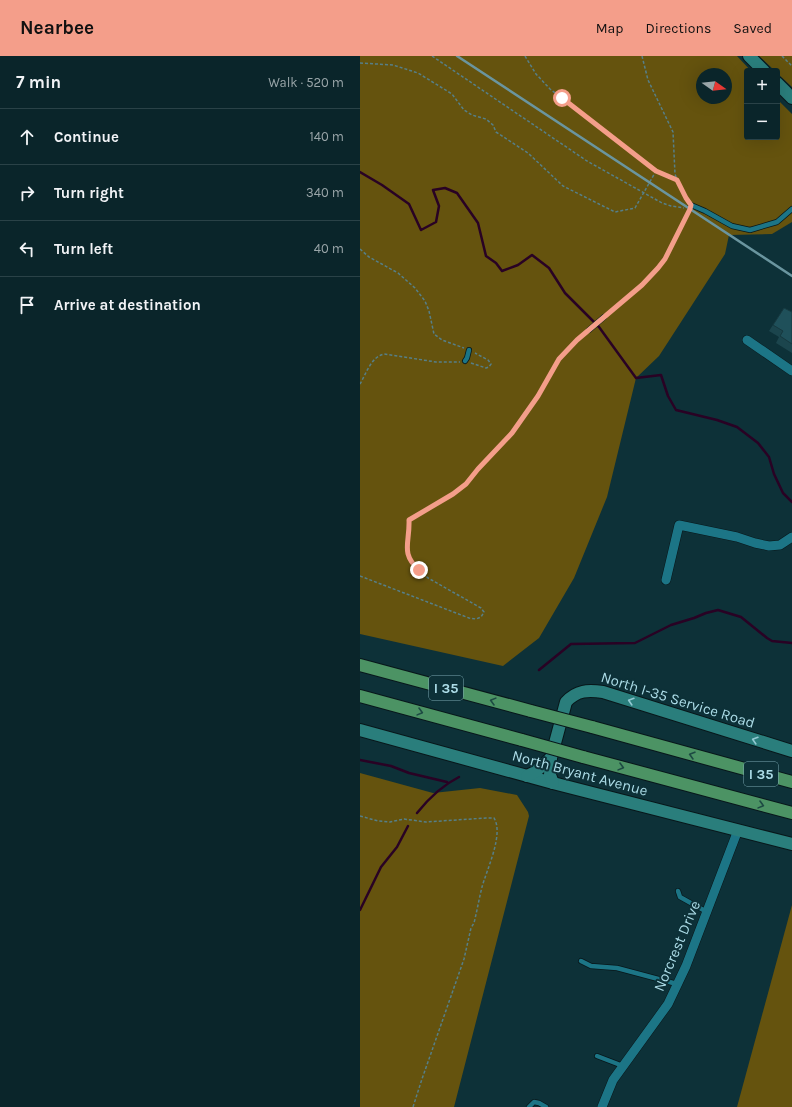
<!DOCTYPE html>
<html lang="en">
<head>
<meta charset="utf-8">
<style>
	:root { --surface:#0a252a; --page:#183136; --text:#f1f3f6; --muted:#99a5a8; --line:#2a4247; --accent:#f49e8a }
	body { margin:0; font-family:Karla,sans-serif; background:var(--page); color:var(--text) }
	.controls { position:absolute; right:12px; top:12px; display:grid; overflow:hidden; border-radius:4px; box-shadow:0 4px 16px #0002 }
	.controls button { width:36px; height:36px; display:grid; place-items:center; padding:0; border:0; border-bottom:1px solid var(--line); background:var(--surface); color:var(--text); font:20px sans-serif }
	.compass { position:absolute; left:336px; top:12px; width:36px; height:36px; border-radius:50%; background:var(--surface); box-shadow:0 4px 16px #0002; rotate:105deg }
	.stop { position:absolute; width:12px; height:12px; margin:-9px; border:3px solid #f49e8a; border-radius:50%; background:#fff }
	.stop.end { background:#f49e8a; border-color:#fff; box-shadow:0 1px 4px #0008 }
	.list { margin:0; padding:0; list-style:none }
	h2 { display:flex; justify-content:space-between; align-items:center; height:52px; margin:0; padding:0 16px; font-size:17px }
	h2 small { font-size:13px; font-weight:400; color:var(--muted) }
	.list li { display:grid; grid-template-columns:26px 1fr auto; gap:12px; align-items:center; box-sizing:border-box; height:56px; padding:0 16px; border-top:1px solid var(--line) }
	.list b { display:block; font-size:15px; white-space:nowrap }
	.list em { font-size:13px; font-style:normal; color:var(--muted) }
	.icon { flex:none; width:22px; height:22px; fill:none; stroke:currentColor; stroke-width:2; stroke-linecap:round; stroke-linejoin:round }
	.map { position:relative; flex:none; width:432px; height:1051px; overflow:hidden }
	header { display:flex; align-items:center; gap:24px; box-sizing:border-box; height:56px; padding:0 20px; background:var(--accent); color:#111 }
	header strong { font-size:19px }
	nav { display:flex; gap:22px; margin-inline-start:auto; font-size:14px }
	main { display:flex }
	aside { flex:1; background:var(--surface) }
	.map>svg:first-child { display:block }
	.green { fill:#65530e; fill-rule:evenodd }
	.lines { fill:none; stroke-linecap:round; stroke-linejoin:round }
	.stream { stroke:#290224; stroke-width:2.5 }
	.lane-casing { stroke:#08171a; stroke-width:6 }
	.street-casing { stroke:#08171a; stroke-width:10 }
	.secondary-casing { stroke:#08171a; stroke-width:14 }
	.highway-casing { stroke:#08171a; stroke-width:14 }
	.path { stroke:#567f88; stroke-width:1.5; stroke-dasharray:3 2; stroke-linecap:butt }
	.lane { stroke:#1c7586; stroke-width:4.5 }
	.street { stroke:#1c7586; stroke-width:9 }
	.secondary { stroke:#2a7e7c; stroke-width:12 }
	.highway { stroke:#4c9364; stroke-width:12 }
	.rail { stroke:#6a959f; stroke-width:2.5 }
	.highway-bridge-casing { stroke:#08171a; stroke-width:14; stroke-linecap:butt }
	.highway-bridge { stroke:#4c9364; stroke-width:12 }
	.wall { fill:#1b454d }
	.building { fill:#1f505a; stroke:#16383f }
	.oneway { stroke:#1d4a43 }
	.oneway2 { stroke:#92c9d2 }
	.route { stroke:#f49e8a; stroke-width:5 }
	.labels { text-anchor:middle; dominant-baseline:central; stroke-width:4; stroke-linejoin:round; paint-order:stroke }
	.shield { fill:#0d3138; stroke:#7ca9b2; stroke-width:1 }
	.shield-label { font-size:14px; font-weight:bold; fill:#acdce7 }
	.street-label { font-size:15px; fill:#acdce7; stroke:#0d3138 }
</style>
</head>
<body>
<header>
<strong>Nearbee</strong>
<nav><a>Map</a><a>Directions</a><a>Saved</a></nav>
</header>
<main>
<aside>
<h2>7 min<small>Walk · 520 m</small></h2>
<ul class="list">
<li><svg class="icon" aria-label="ahead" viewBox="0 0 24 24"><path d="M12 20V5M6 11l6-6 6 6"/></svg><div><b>Continue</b></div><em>140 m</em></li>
<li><svg class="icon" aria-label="right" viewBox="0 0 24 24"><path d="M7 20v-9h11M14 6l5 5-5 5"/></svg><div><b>Turn right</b></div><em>340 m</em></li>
<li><svg class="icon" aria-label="left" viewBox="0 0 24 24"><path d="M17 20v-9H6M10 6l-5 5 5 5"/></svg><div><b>Turn left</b></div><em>40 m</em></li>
<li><svg class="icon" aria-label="arrive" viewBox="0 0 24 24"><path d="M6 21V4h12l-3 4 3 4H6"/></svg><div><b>Arrive at destination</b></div></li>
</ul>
</aside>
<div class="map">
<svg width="432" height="1051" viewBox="0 0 432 1051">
	<rect width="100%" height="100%" fill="#0d3138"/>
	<g class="green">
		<path d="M 0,0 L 377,0 L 391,15 L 387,15 L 387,81 L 417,81 L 417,43 L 432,58 L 432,166 L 412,178 L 369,179 L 365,198 L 299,300 L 276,322 L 247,441 L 214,522 L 179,582 L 143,610 L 0,578 ZM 342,18 L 366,18 L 366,42 L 342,42 Z"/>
		<polygon points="399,0 432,0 432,31 417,17 417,15 415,15"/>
		<polygon points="0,717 73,737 120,732 157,739 168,756 169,760 94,1051 0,1051"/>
		<polygon points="432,849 432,1051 377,1051"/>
	</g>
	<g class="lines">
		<g class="stream">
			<polyline points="0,116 22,129 49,148 61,174 76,166 79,150 73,134 85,132 97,137 118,167 126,200 136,207 142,215 158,209 172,199 189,212 205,237 239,271 276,322 301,319 308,340 316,354 357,364 377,371 398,387 409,401 414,418 423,437 432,446"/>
			<polyline points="179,614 211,588 275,587 311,569 334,562 346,557 358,554 381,561 407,582 412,585 432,587"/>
			<polyline points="0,704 31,710 49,717 87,726"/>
			<path d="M 57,757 C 69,742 81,730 99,721"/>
			<polyline points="0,854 21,811 37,791 48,770"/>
		</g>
		<g class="lane-casing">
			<g id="lane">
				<polyline points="330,153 331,149 345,155 372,170 390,174 417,166 432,153"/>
				<polyline points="229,274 244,261"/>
				<polyline points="105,305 107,302 109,294"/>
				<polyline points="318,835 320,841 347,856"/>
				<polyline points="221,905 231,910 257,912 317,928"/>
				<polyline points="237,1000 263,1010"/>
				<polyline points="169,1051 174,1046 179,1047 186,1051"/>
			</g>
		</g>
		<g class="street-casing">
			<g id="street">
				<polyline points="387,284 432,315"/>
				<polyline points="306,524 319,469 377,481 395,487 409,490 420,489 432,481"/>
				<polyline points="242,1051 253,1024 308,948 326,910 378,774"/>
			</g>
		</g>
		<g class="secondary-casing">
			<g id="secondary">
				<polyline points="389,0 404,15"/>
				<polyline points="417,27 432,42"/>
				<polyline points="0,674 193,727 432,788"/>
				<polyline points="167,720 175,716 191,702"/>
				<path d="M 193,727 L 190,719 L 191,702 L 206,646 C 217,634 228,634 243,636 L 432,695"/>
			</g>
		</g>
		<g class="highway-casing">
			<g id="highway">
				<polyline points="0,609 171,655"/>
				<polyline points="0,640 162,684"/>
				<polyline points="232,671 432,726"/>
				<polyline points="223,701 432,757"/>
			</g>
		</g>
		<g class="path">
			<polyline points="72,0 227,105 302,147 311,150 324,152"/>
			<polyline points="165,0 176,18 190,33 296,115 317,124"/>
			<polyline points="282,0 288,24 313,76 315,118 317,124 328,145"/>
			<polyline points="422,0 432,10"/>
			<polyline points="0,7 33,9 58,17 92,38 104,54 112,59 126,63 133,69 136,76 168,97 203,130 255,156 275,152 296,115"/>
			<polyline points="0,193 9,201 38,217 55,232 65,245 69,255 74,278 82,284 104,292"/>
			<polyline points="249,257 298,213 305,203 328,158"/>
			<polyline points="111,307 126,312 129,311 131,308 128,304 115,297"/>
			<path d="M 0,328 C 6,318 11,301 24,298 L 76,306 L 100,306"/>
			<polyline points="0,520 109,562 116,563 121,561 124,556 121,552 68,522 51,507 47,497 49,464 93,438 106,428 118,413 152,377 178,340 199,303 224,278"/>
			<path d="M 0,760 L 18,765 L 30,766 L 44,763 L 66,766 L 126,762 L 134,762 C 144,778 127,813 122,831 C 119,843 117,855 114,867 L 111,872 L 104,903 L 62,1023 L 53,1051"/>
		</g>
		<use href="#lane" class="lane"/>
		<use href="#street" class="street"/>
		<use href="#secondary" class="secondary"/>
		<use href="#highway" class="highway"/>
		<polyline class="rail" points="97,0 432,220"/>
		<g class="highway-bridge-casing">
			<g id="highway-bridge">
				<polyline points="171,655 232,671"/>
				<polyline points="162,684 223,701"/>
			</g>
		</g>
		<use href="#highway-bridge" class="highway-bridge"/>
	</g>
	<polygon class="wall" points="424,252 432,256 432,297 416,287 419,281 409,275"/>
	<polygon class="building" points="424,252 432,256 432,288 420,280 423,275 413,269"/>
	<defs><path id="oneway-chevron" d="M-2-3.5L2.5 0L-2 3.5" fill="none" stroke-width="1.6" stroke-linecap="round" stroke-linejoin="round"/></defs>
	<g class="oneway">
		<use href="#oneway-chevron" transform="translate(133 645) rotate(-165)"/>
		<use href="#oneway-chevron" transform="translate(60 656) rotate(15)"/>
		<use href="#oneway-chevron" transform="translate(332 699) rotate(-164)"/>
		<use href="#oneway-chevron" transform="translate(261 711) rotate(15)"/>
		<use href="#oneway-chevron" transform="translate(401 749) rotate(15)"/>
	</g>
	<g class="oneway2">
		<use href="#oneway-chevron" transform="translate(271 645) rotate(-163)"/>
		<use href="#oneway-chevron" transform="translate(395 684) rotate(-163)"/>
	</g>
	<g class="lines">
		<path class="route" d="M 59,514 C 40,497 50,487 49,464 L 93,438 L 106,428 L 118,413 L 152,377 L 178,340 L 199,303 L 217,284 L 282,229 L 298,212 L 305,203 L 330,153 L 331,149 L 326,142 L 317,124 L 296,115 L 202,42"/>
	</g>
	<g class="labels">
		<g class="shield">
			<rect x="69" y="620" width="34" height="24" rx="3"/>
			<rect x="384" y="706" width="34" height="24" rx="3"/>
		</g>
		<g class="shield-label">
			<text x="86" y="632">I 35</text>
			<text x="401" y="718">I 35</text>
		</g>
		<g class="street-label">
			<text transform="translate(318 644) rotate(17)">North I-35 Service Road</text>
			<text transform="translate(220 717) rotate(15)">North Bryant Avenue</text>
			<text transform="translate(317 890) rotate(-67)">Norcrest Drive</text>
		</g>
	</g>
</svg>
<div class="controls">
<button>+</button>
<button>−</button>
</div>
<svg class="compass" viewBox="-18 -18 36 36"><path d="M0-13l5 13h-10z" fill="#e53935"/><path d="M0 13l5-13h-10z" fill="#99a5a8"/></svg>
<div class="stop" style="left:202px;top:42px"></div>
<div class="stop end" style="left:59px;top:514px"></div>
</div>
</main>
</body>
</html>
